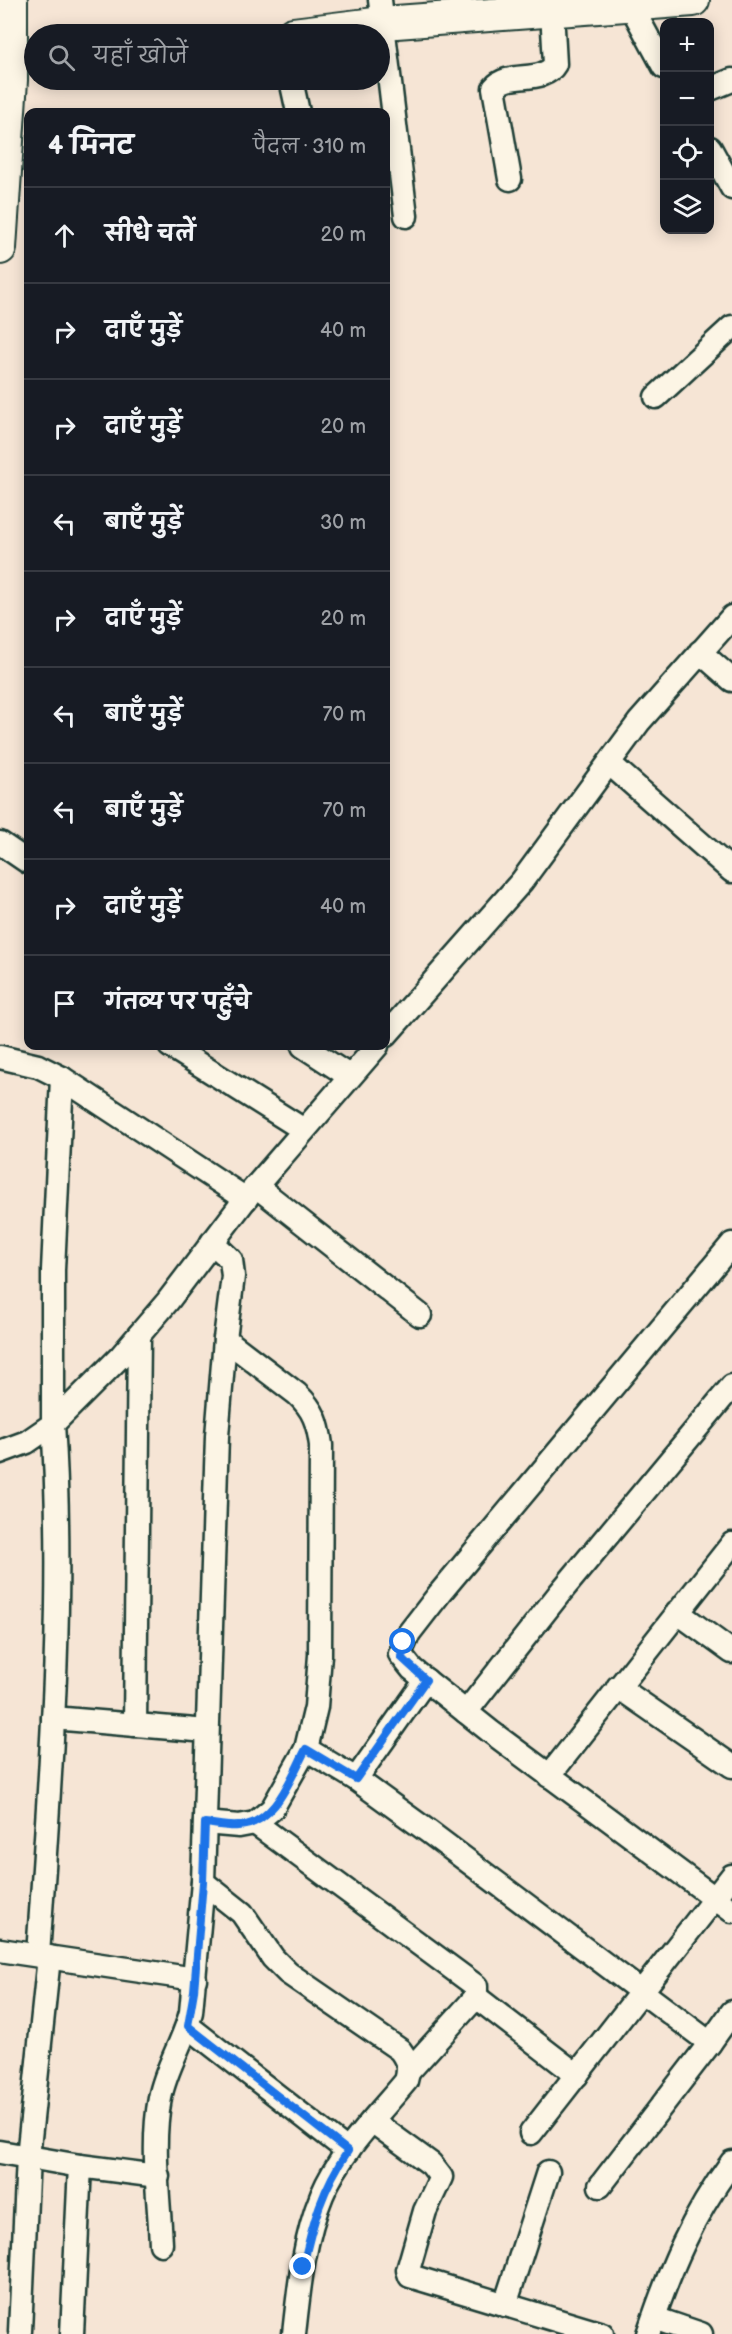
<!DOCTYPE html>
<html lang="hi">
<head>
<meta charset="utf-8">
<style>
	:root { --surface:#171b24; --page:#20242c; --text:#f1f3f6; --muted:#9ea1a6; --line:#363941 }
	body { margin:0; font-family:"Balsamiq Sans","Playpen Sans Deva",sans-serif; background:var(--page); color:var(--text) }
	.controls { position:absolute; right:18px; top:18px; display:grid; overflow:hidden; border-radius:12px; box-shadow:0 3px 15px #0003 }
	.controls button { width:54px; height:54px; display:grid; place-items:center; padding:0; border:0; border-bottom:2px solid var(--line); background:var(--surface); color:var(--text); font:30px sans-serif }
	.stop { position:absolute; width:18px; height:18px; margin:-14px; border:4px solid #1a73e8; border-radius:50%; background:#fff }
	.stop.end { background:#1a73e8; border-color:#fff; box-shadow:0 2px 6px #0008 }
	.list { margin:0; padding:0; list-style:none }
	h2 { display:flex; justify-content:space-between; align-items:center; height:78px; margin:0; padding:0 24px; font-size:26px }
	h2 small { font-size:20px; font-weight:400; color:var(--muted) }
	.list li { display:grid; grid-template-columns:39px 1fr auto; gap:18px; align-items:center; box-sizing:border-box; height:96px; padding:0 24px; border-top:2px solid var(--line) }
	.list b { display:block; font-size:22px; white-space:nowrap }
	.list em { font-size:20px; font-style:normal; color:var(--muted) }
	.icon { flex:none; width:33px; height:33px; fill:none; stroke:currentColor; stroke-width:2; stroke-linecap:round; stroke-linejoin:round }
	.map { position:relative; flex:none; width:732px; height:2334px; overflow:hidden }
	.search { position:absolute; background:var(--surface); box-shadow:0 3px 15px #0003; left:24px; top:24px; width:366px; height:66px; display:flex; align-items:center; gap:15px; box-sizing:border-box; padding:0 21px; border-radius:33px; color:var(--muted); font-size:22px }
	.panel { position:absolute; background:var(--surface); box-shadow:0 3px 15px #0003; left:24px; top:108px; width:366px; height:942px; border-radius:12px }
	.map>svg:first-child { display:block }
	.lines { fill:none; stroke-linecap:round; stroke-linejoin:round }
	.street-casing { stroke:#1f3d34; stroke-width:27 }
	.secondary-casing { stroke:#1f3d34; stroke-width:36 }
	.street { stroke:#fcf5e5; stroke-width:22 }
	.secondary { stroke:#fcf5e5; stroke-width:32 }
	.route { stroke:#1a73e8; stroke-width:8 }
</style>
</head>
<body>
<div class="map">
<svg width="732" height="2334" viewBox="0 0 732 2334">
	<rect width="100%" height="100%" fill="#f6e5d5"/>
	<filter id="ink" filterUnits="userSpaceOnUse"><feTurbulence type="fractalNoise" baseFrequency=".0167" numOctaves="2"/><feDisplacementMap in="SourceGraphic" scale="12" xChannelSelector="R" yChannelSelector="G"/><feConvolveMatrix kernelMatrix="1 2 1 2 8 2 1 2 1" color-interpolation-filters="sRGB"/></filter>
	<g filter="url(#ink)">
		<g class="lines">
			<g class="street-casing">
				<g id="street">
					<polyline points="380,0 406,216"/>
					<polyline points="631,6 664,67"/>
					<polyline points="291,80 298,112"/>
					<polyline points="710,89 732,80"/>
					<polyline points="710,148 732,188"/>
					<path d="M 510,179 L 494,88 C 508,70 543,85 555,64 L 552,11"/>
					<polyline points="656,397 732,327"/>
					<polyline points="700,652 732,680"/>
					<polyline points="609,763 732,871"/>
					<polyline points="0,843 28,862"/>
					<polyline points="386,1035 522,881 639,722 732,617"/>
					<polyline points="170,1046 304,1130"/>
					<polyline points="303,1046 349,1076"/>
					<polyline points="0,1057 38,1066 62,1078 246,1199"/>
					<polyline points="256,1186 420,1315"/>
					<polyline points="732,1244 440,1593 409,1633 400,1654 412,1669 491,1732 732,1911"/>
					<polyline points="0,1452 27,1442 53,1424 53,1270 62,1078"/>
					<polyline points="677,1612 732,1652"/>
					<polyline points="618,1687 732,1766"/>
					<polyline points="466,1712 559,1594 732,1386"/>
					<polyline points="53,1718 207,1731"/>
					<polyline points="135,1725 139,1335"/>
					<polyline points="306,1749 356,1779 429,1832 710,2043 732,2012"/>
					<polyline points="549,1776 732,1544"/>
					<polyline points="356,1779 426,1680"/>
					<path d="M 205,1823 L 239,1826 L 255,1823 L 272,1809 L 306,1749 L 316,1707 L 320,1655 L 321,1445 C 318,1423 314,1410 297,1394 L 225,1339"/>
					<polyline points="255,1823 476,1986 476,1997 409,2071"/>
					<path d="M 203,1882 L 242,1913 L 273,1958 L 288,1973 L 400,2050 C 408,2061 410,2068 406,2081 C 377,2116 340,2152 322,2195 C 304,2238 299,2288 294,2334"/>
					<polyline points="0,1950 195,1979"/>
					<path d="M 38,1955 C 50,1779 65,1601 53,1424 L 121,1356 L 168,1301 L 250,1193 L 377,1046"/>
					<polyline points="476,1997 577,2075"/>
					<polyline points="188,2026 348,2151"/>
					<polyline points="372,2121 431,2164 441,2177 425,2211 408,2270 410,2276 602,2334"/>
					<polyline points="531,2133 732,1876"/>
					<polyline points="0,2152 80,2166"/>
					<polyline points="600,2186 710,2043"/>
					<path d="M 161,2244 C 159,2197 151,2145 160,2098 C 166,2067 184,2041 191,2012 L 203,1882 L 217,1436 L 225,1339 L 233,1276 L 231,1260 L 212,1242"/>
					<polyline points="505,2305 548,2172"/>
					<polyline points="654,2318 701,2334"/>
					<polyline points="20,2331 28,2157 49,1957"/>
					<polyline points="72,2334 80,2166 158,2176"/>
					<path d="M 648,2334 C 670,2269 691,2218 732,2162"/>
				</g>
			</g>
			<g class="secondary-casing">
				<g id="secondary">
					<polyline points="293,34 383,23 693,0"/>
					<polyline points="0,248 11,80 11,0"/>
				</g>
			</g>
			<use href="#street" class="street"/>
			<use href="#secondary" class="secondary"/>
		</g>
	</g>
	<g class="lines" filter="url(#ink)">
		<path class="route" d="M 303,2267 C 312,2224 323,2187 348,2151 L 188,2026 L 194,1991 L 203,1882 L 205,1823 C 216,1824 227,1827 238,1826 C 275,1825 291,1777 306,1749 L 356,1779 L 426,1680 L 401,1657 L 403,1642"/>
	</g>
</svg>
<div class="controls">
<button>+</button>
<button>−</button>
<button><svg class="icon" aria-label="locate" viewBox="0 0 24 24"><circle cx="12" cy="12" r="6"/><path d="M12 2v4M12 18v4M2 12h4M18 12h4"/></svg></button>
<button><svg class="icon" aria-label="layers" viewBox="0 0 24 24"><path d="M12 4l9 5-9 5-9-5zM3 14l9 5 9-5"/></svg></button>
</div>
<div class="stop" style="left:403px;top:1642px"></div>
<div class="stop end" style="left:303px;top:2267px"></div>
<div class="search"><svg class="icon" aria-label="search" viewBox="0 0 24 24"><circle cx="10" cy="10" r="6"/><path d="M15 15l6 6"/></svg>यहाँ खोजें</div>
<section class="panel">
<h2>4 मिनट<small>पैदल · 310 m</small></h2>
<ul class="list">
<li><svg class="icon" aria-label="ahead" viewBox="0 0 24 24"><path d="M12 20V5M6 11l6-6 6 6"/></svg><div><b>सीधे चलें</b></div><em>20 m</em></li>
<li><svg class="icon" aria-label="right" viewBox="0 0 24 24"><path d="M7 20v-9h11M14 6l5 5-5 5"/></svg><div><b>दाएँ मुड़ें</b></div><em>40 m</em></li>
<li><svg class="icon" aria-label="right" viewBox="0 0 24 24"><path d="M7 20v-9h11M14 6l5 5-5 5"/></svg><div><b>दाएँ मुड़ें</b></div><em>20 m</em></li>
<li><svg class="icon" aria-label="left" viewBox="0 0 24 24"><path d="M17 20v-9H6M10 6l-5 5 5 5"/></svg><div><b>बाएँ मुड़ें</b></div><em>30 m</em></li>
<li><svg class="icon" aria-label="right" viewBox="0 0 24 24"><path d="M7 20v-9h11M14 6l5 5-5 5"/></svg><div><b>दाएँ मुड़ें</b></div><em>20 m</em></li>
<li><svg class="icon" aria-label="left" viewBox="0 0 24 24"><path d="M17 20v-9H6M10 6l-5 5 5 5"/></svg><div><b>बाएँ मुड़ें</b></div><em>70 m</em></li>
<li><svg class="icon" aria-label="left" viewBox="0 0 24 24"><path d="M17 20v-9H6M10 6l-5 5 5 5"/></svg><div><b>बाएँ मुड़ें</b></div><em>70 m</em></li>
<li><svg class="icon" aria-label="right" viewBox="0 0 24 24"><path d="M7 20v-9h11M14 6l5 5-5 5"/></svg><div><b>दाएँ मुड़ें</b></div><em>40 m</em></li>
<li><svg class="icon" aria-label="arrive" viewBox="0 0 24 24"><path d="M6 21V4h12l-3 4 3 4H6"/></svg><div><b>गंतव्य पर पहुँचे</b></div></li>
</ul>
</section>
</div>
</body>
</html>
